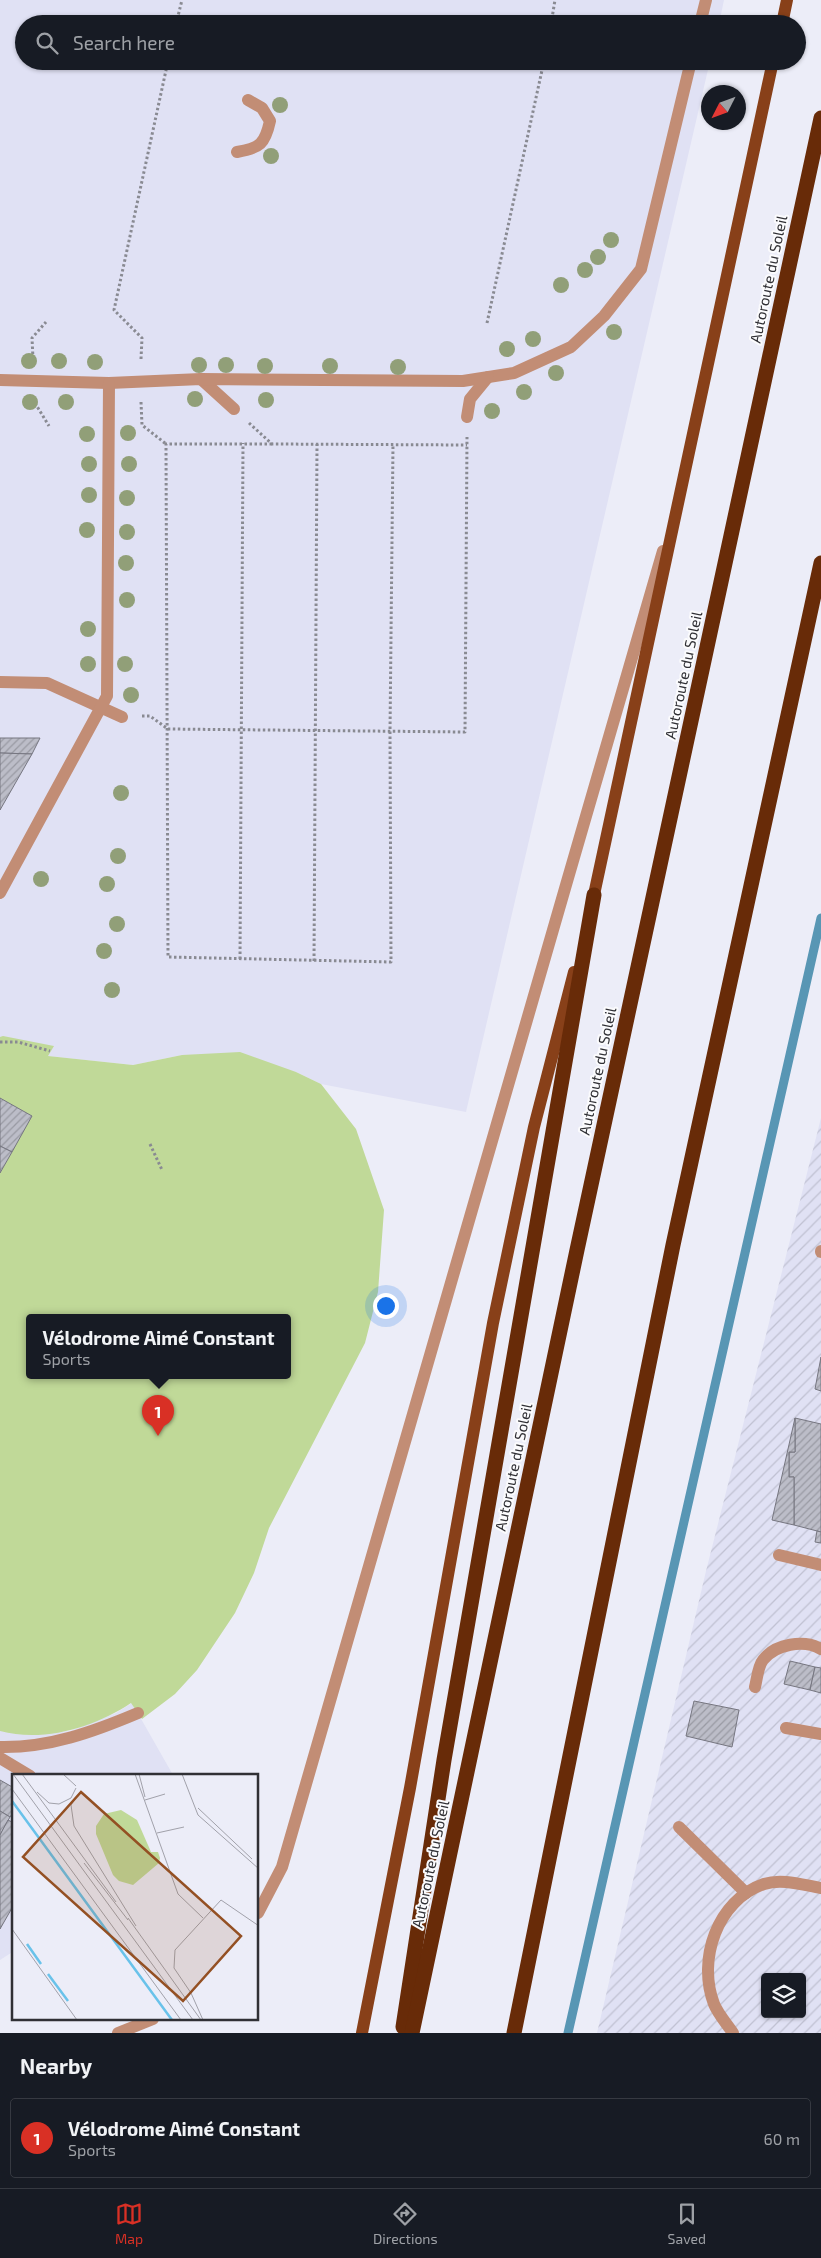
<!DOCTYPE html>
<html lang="en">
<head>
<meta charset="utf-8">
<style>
	:root { --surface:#171b24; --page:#242831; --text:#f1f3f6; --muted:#9ea1a6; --line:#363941; --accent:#d93025 }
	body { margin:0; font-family:"Exo 2",sans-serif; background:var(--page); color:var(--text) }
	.controls { position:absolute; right:15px; bottom:15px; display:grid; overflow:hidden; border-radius:5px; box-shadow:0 1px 4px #0004 }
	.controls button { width:45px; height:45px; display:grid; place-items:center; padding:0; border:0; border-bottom:1px solid var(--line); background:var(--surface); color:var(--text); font:25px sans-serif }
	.compass { position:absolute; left:701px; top:85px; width:45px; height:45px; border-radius:50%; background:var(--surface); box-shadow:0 1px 4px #0004; rotate:228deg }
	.you { position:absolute; left:385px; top:1305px; width:18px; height:18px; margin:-12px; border:4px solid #fff; border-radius:50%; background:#1a73e8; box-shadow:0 0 0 8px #1a73e833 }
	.badge { display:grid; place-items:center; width:32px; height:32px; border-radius:50%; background:var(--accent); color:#fff; font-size:16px; font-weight:700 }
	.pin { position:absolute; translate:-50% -41px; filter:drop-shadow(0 1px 2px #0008) }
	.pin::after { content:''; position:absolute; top:26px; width:18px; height:15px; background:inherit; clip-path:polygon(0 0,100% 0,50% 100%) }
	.popup { position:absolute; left:26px; top:1314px; width:265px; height:65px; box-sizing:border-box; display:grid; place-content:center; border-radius:5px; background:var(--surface); filter:drop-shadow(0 1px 4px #0005); font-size:16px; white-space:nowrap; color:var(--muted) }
	.popup b { font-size:19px; color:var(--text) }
	.popup::after { content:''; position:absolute; left:50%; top:100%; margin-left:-10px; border:10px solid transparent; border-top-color:var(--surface) }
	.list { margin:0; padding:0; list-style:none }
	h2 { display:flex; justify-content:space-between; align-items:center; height:65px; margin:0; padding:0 20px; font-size:21px }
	h2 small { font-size:16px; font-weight:400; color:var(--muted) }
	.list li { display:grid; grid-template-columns:32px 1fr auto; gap:15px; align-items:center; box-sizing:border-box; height:80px; margin:0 10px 10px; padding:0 10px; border:1px solid var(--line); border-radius:5px }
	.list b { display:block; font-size:19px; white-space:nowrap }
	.list p { margin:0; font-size:16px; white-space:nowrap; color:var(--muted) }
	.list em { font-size:16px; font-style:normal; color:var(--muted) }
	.icon { flex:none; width:28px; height:28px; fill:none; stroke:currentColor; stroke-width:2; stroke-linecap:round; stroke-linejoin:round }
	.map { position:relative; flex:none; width:821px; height:2033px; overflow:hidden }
	.search { position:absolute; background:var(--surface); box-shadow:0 1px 4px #0004; left:15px; right:15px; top:15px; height:55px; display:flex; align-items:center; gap:12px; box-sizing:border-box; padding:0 18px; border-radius:28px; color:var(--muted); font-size:19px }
	.sheet { height:155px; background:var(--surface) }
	nav { display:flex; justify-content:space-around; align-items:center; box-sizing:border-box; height:70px; border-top:1px solid var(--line); background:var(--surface); font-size:14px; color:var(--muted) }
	nav a { display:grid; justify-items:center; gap:2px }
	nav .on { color:var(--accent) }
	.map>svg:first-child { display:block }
	.built { fill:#e0e1f4 }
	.industrial { fill:url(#industrial-furrows); fill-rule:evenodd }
	.garden { fill:#c0d998; fill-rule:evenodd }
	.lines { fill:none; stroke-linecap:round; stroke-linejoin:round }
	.stream { stroke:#5896b4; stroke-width:9 }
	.building { fill:url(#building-hatch); stroke:#767680 }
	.path { stroke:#898a92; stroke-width:3; stroke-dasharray:2.5 2.5; stroke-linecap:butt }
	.minor { stroke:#c28d75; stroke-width:12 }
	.major { stroke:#884019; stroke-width:12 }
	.highway { stroke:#682b08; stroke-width:15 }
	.tree { fill:#919f78 }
	.labels { text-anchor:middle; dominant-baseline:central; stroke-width:4; stroke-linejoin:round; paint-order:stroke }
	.street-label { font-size:15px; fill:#303035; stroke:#fbfbfd }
	.inset-river { fill:none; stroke:#69c2ea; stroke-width:2.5 }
	.inset-road { fill:none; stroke:#a1a1aa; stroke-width:1 }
	.view { fill:#945023; fill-opacity:0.15; stroke:#945023; stroke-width:2.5 }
	.inset-edge { fill:none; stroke:#303035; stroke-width:2.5 }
</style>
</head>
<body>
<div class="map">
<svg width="821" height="2033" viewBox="0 0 821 2033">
	<defs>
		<pattern id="industrial-furrows" width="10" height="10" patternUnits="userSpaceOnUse" patternTransform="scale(1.25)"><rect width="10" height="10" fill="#e0e1f4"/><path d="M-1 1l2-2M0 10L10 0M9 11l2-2" fill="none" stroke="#c0c1d2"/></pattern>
		<pattern id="building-hatch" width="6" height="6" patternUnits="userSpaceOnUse" patternTransform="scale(1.25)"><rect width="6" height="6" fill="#bcbdc8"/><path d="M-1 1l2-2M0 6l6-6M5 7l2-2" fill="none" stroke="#999aa3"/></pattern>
	</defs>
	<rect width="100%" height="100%" fill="#ecedf8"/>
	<g class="built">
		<polygon points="0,0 724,0 719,24 24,24 24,61 710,61 466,1112 321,1084 296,1072 182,1055 133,1065 47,1056 53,1046 0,1037"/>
		<polygon points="132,1703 173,1775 14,1776 14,1951 0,1960 0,1731 37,1734 70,1731 116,1713"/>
	</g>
	<path class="industrial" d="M 821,1118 L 821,2033 L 597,2033 L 706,1571 ZM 765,1977 L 802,1977 L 802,2014 L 765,2014 Z"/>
	<path class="garden" d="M 3,1036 L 54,1046 L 48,1056 L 133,1065 L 182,1055 L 240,1052 L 296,1072 L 321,1084 L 356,1129 L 384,1210 L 378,1292 L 365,1343 L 269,1528 L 254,1573 L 235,1613 L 197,1670 L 175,1694 L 142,1719 L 131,1703 C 95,1727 44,1743 0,1731 L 0,1037 ZM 29,1317 L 287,1317 L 287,1375 L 29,1375 Z"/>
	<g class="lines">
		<polyline class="stream" points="568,2033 821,918"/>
	</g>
	<g class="building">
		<polygon points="0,738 40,738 32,754 0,753"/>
		<polygon points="0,753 32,754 0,810"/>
		<polygon points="0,1098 32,1116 12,1152 0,1146"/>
		<polygon points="0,1146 12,1152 0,1173"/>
		<polygon points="821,1357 821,1391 815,1389"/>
		<polygon points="795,1418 821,1424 821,1532 794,1525 794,1477 789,1477 789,1452 795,1452"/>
		<polygon points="795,1418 795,1452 789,1452 789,1477 794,1477 794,1525 772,1520"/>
		<polygon points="817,1531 821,1532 821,1543 815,1542"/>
		<polygon points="790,1661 815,1667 810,1690 784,1684"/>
		<polygon points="815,1667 821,1668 821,1693 810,1690"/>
		<polygon points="694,1701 739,1710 732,1747 686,1736"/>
		<polygon points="0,1780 14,1788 14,1811 10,1817 0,1811"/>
		<polygon points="0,1811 10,1817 0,1835"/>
		<polygon points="8,1820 14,1823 14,1909 12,1908 0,1929 0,1835"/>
	</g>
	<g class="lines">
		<g class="path">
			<polyline points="176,24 182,0"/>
			<polyline points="551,24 555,0"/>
			<polyline points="487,323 544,61"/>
			<polyline points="33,359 32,338 46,322"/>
			<polyline points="141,359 142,338 114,310 168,61"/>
			<polyline points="141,402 142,425 166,444"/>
			<polyline points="35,403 49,426"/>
			<polyline points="249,423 272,444 467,445"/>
			<polyline points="272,444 166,444 168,957 391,962 390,732 393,444"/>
			<polyline points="142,716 150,716 168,729 465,732 467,437"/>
			<polyline points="240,959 243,443"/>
			<polyline points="314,961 317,444"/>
			<polyline points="0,1042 18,1042 50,1051"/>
			<polyline points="150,1144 162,1170"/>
		</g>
		<g class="minor">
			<polyline points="700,24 706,0"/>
			<path d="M 237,152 C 260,148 265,144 270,121 L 262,108 L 248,100"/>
			<polyline points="201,379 234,409"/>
			<polyline points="0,380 109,383 201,379 463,381 514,373 571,347 604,316 641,269 691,61"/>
			<polyline points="467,417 470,399 488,377"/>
			<polyline points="0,682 47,683 122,717"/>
			<polyline points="0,893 107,696 109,383"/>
			<polyline points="821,1252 821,1251"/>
			<polyline points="779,1555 821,1565"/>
			<path d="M 755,1687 C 757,1679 758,1666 763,1660 C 775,1644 804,1639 821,1649"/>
			<polyline points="786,1728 821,1734"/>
			<path d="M 0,1747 C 49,1748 93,1732 138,1713"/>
			<polyline points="0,1758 30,1776"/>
			<polyline points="679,1827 746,1893"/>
			<path d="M 258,1913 L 282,1867 C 413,1429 534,989 663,551"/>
			<polyline points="118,2033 153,2019"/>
			<path d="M 733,2033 C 727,2024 718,2014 714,2004 C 697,1960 717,1900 764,1884 C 782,1878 803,1885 821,1888"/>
		</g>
		<g class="major">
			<polyline points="782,24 787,0"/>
			<polyline points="592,904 773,61"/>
			<polyline points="362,2033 410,1788 493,1323 534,1127 574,972"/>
		</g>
		<g class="highway">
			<polyline points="403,2027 444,1760 594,895"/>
			<polyline points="412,2033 577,1250 821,118"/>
			<polyline points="514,2033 673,1245 821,563"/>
		</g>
	</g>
	<g class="tree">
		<circle cx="280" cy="105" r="8"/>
		<circle cx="271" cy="156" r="8"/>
		<circle cx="611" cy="240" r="8"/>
		<circle cx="598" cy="257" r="8"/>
		<circle cx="585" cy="270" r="8"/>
		<circle cx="561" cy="285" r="8"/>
		<circle cx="614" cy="332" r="8"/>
		<circle cx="533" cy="339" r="8"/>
		<circle cx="507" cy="349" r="8"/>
		<circle cx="29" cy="361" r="8"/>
		<circle cx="59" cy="361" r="8"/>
		<circle cx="95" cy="362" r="8"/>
		<circle cx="199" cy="365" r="8"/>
		<circle cx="226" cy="365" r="8"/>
		<circle cx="265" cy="366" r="8"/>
		<circle cx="330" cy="366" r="8"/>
		<circle cx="398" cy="367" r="8"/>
		<circle cx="556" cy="373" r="8"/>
		<circle cx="524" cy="392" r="8"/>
		<circle cx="195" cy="399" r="8"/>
		<circle cx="266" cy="400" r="8"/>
		<circle cx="30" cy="402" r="8"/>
		<circle cx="66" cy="402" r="8"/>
		<circle cx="492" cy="411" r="8"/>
		<circle cx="128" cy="433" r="8"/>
		<circle cx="87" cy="434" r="8"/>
		<circle cx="89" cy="464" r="8"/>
		<circle cx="129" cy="464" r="8"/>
		<circle cx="89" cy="495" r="8"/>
		<circle cx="127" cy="498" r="8"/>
		<circle cx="87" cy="530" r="8"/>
		<circle cx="127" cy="532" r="8"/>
		<circle cx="126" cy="563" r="8"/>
		<circle cx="127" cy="600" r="8"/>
		<circle cx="88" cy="629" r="8"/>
		<circle cx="88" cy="664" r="8"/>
		<circle cx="125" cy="664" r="8"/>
		<circle cx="131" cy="695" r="8"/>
		<circle cx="121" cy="793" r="8"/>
		<circle cx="118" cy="856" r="8"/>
		<circle cx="41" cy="879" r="8"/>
		<circle cx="107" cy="884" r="8"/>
		<circle cx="117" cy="924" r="8"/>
		<circle cx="104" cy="951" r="8"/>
		<circle cx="112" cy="990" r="8"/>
	</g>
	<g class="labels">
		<g class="street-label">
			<text transform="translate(768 279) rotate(-78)">Autoroute du Soleil</text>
			<text transform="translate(683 675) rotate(-78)">Autoroute du Soleil</text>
			<text transform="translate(597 1071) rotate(-78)">Autoroute du Soleil</text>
			<text transform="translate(513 1467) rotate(-78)">Autoroute du Soleil</text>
			<text transform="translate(430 1864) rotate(-78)">Autoroute du Soleil</text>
		</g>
	</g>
	<g transform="translate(12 1774)">
		<rect width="246" height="246" fill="#ecedf8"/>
		<path d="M 109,36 L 125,46 L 139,78 L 146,78 L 148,84 L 147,89 L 121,111 L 107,107 L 101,101 L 84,60 L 84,52 L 92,40 Z" fill="#c0d998"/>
		<path class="inset-river" d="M 0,27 L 160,246M 15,170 L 29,190M 36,200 L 56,227"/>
		<path class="inset-road" d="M 1,0 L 181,246M 10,0 L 104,128M 51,0 L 64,12M 123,0 L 166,120 L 191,144M 127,0 L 133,23M 170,0 L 186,41 L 247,95M 0,15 L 169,246M 25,18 L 37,29 L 47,30 L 59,24 L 64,14M 68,18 L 59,31 L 62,52 L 124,152M 133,26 L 153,20M 186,34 L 240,85M 145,59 L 172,53M 72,89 L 116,146M 116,144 L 189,246M 0,155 L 65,246M 191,246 L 179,219 L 162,194 L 163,176 L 209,126 L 247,152"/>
		<path class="view" d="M 69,18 L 229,162 L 171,227 L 11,83 Z"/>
		<rect width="246" height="246" class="inset-edge"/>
	</g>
</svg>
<div class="controls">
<button><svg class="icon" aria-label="layers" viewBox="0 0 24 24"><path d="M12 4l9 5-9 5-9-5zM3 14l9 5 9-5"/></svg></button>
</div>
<svg class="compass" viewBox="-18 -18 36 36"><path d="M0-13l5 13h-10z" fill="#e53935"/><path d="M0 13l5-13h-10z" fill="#9ea1a6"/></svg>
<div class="you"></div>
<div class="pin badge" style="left:158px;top:1436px">1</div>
<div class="popup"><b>Vélodrome Aimé Constant</b>Sports</div>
<div class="search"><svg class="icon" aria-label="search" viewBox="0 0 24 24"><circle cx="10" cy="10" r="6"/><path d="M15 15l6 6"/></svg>Search here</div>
</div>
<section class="sheet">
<h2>Nearby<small></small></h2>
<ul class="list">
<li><span class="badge">1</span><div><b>Vélodrome Aimé Constant</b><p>Sports</p></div><em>60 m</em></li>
</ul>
</section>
<nav>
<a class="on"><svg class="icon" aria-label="map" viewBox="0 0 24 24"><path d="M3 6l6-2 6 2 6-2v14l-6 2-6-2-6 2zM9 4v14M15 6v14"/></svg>Map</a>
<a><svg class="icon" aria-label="directions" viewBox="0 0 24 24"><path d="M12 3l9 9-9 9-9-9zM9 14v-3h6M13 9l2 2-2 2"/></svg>Directions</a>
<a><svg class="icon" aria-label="saved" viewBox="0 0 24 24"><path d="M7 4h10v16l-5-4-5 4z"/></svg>Saved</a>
</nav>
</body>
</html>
